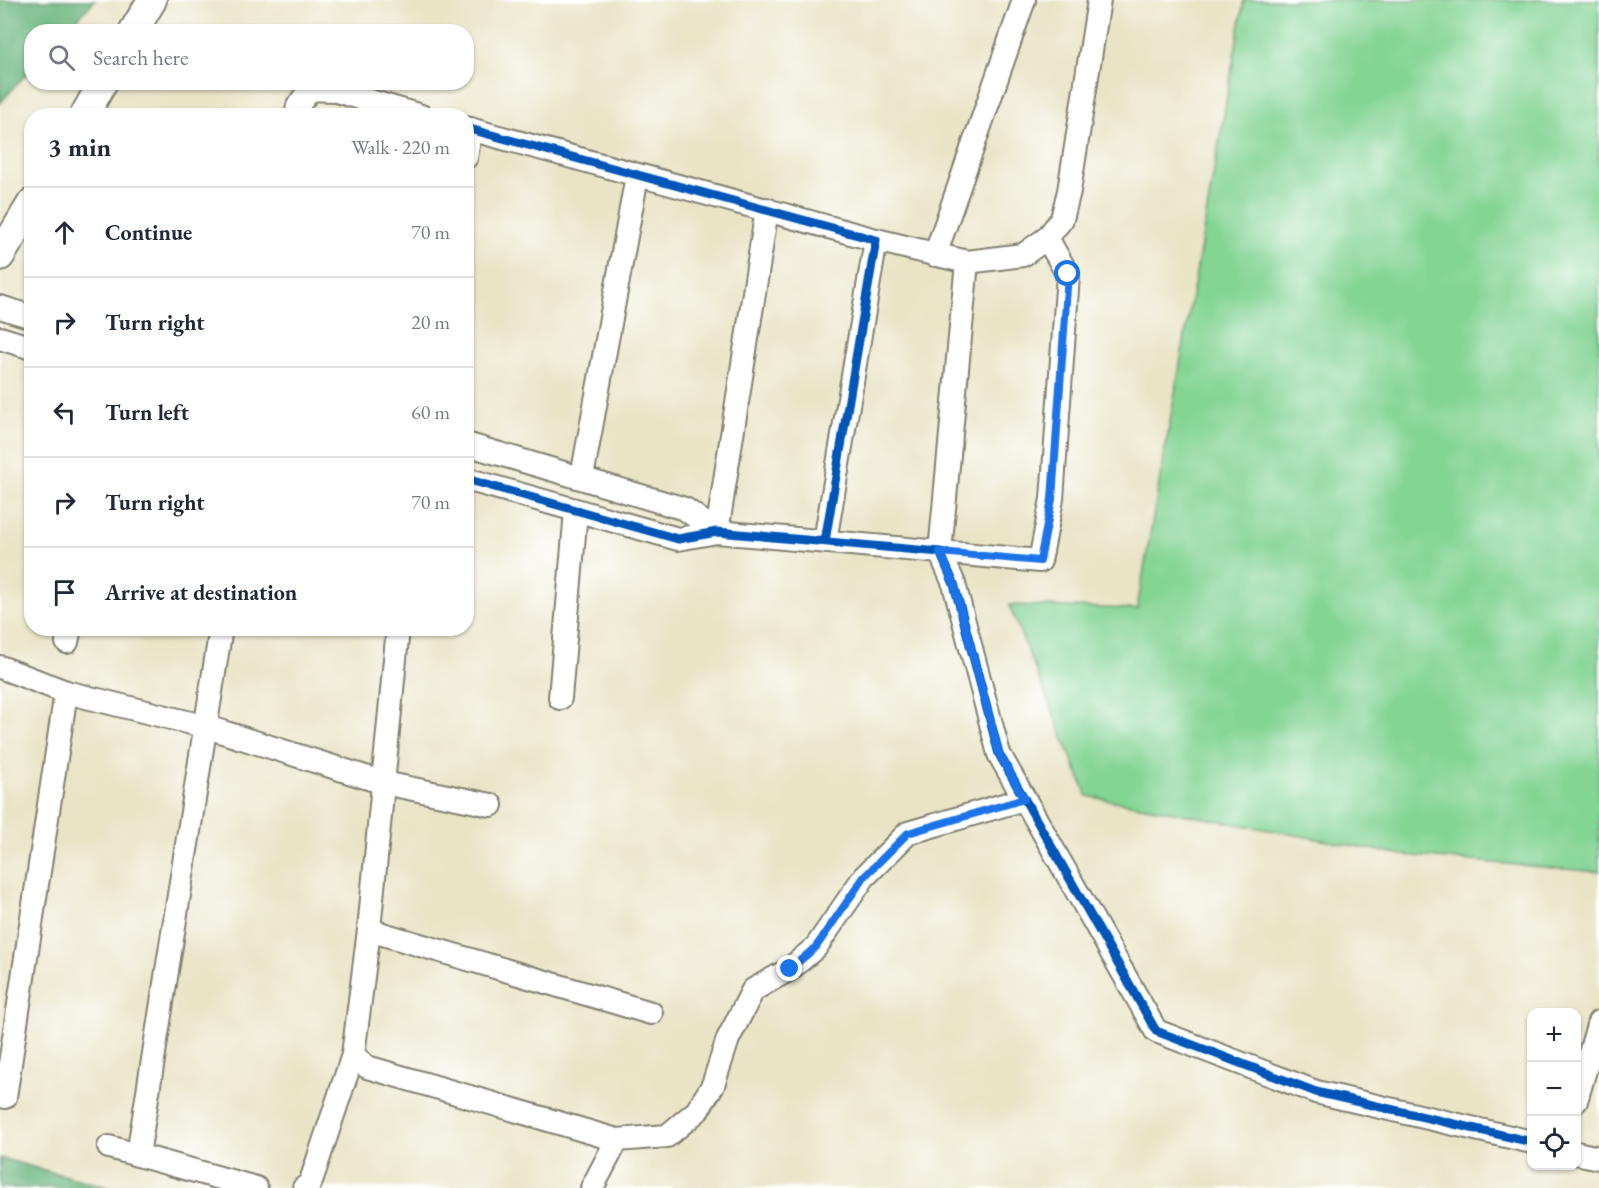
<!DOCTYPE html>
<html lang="en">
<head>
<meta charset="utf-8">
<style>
	:root { --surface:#fff; --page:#f6f6f7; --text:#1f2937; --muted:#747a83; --line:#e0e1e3 }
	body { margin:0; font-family:"EB Garamond",serif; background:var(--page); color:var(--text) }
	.controls { position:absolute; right:18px; bottom:18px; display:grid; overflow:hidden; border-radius:12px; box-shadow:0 2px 4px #0004 }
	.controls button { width:54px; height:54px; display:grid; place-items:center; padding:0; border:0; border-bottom:2px solid var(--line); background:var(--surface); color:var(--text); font:30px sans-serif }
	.stop { position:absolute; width:18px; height:18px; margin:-14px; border:4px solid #1a73e8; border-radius:50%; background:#fff }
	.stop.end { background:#1a73e8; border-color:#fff; box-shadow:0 2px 6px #0008 }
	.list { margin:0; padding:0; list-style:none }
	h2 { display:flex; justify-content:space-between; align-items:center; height:78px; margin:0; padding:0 24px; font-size:26px }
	h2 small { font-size:20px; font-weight:400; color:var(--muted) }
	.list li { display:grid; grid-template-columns:39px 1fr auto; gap:18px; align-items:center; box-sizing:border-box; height:90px; padding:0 24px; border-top:2px solid var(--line) }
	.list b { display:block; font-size:22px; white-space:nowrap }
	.list em { font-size:20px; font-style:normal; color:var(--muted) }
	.icon { flex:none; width:33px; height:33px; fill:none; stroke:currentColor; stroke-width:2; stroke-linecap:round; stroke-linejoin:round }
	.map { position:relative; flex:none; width:1599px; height:1188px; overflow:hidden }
	.search { position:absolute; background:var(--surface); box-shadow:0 2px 4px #0004; left:24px; top:24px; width:450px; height:66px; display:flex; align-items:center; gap:15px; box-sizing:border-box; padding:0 21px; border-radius:24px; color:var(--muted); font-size:22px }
	.panel { position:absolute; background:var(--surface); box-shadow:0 2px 4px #0004; left:24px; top:108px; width:450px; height:528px; border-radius:24px }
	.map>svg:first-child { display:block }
	.green { fill:#84d494; stroke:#507858; stroke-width:1.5 }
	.forest { fill:#6bb67e; stroke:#44694d; stroke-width:1.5 }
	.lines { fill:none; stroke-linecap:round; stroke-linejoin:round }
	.minor-casing { stroke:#828071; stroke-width:26 }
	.tertiary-casing { stroke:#828071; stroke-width:32 }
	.minor { stroke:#fff; stroke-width:22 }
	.tertiary { stroke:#fff; stroke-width:28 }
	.cycleway-casing { stroke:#fff; stroke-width:13 }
	.cycleway { stroke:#0057b8; stroke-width:9 }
	.route { stroke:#1a73e8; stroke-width:8 }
</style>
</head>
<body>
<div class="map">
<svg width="1599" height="1188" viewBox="0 0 1599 1188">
	<rect width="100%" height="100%" fill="#fff"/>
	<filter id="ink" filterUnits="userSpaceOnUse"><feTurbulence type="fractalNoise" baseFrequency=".0167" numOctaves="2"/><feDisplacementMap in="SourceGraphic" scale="12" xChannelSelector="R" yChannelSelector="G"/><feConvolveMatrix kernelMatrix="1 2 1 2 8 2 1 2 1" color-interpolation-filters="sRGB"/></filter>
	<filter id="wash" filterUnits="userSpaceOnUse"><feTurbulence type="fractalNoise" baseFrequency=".008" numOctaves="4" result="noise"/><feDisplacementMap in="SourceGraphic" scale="24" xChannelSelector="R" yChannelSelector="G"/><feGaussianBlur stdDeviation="1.35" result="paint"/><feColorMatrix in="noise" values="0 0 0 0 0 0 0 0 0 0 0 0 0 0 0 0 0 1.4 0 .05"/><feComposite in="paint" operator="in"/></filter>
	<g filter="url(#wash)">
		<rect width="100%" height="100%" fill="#e9e4c6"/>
		<polygon class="green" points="1244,0 1599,0 1599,872 1403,855 1087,796 1009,605 1137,609"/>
		<g class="forest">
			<polygon points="0,0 95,0 66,31 32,32 31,69 0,103"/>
			<polygon points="0,1158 111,1188 0,1188"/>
		</g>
	</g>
	<g filter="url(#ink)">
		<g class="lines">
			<g class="minor-casing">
				<g id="minor">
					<polyline points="296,116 298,106 310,89 333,90 421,116"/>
					<polyline points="466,128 876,240 825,541"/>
					<polyline points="466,157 471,129"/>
					<polyline points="876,240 967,262 1023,255 1047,238 1062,219 1069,191 1099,0"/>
					<polyline points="935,255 1024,0"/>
					<polyline points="967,262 940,552 1040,561 1052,499 1068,275 1047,238"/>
					<polyline points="0,307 32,317"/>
					<polyline points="0,338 32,348"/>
					<polyline points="466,444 685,509 717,532"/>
					<polyline points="582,477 637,176"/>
					<polyline points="466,479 678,539 717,532 940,552 954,584 999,754 1156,1031 1316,1092 1532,1142"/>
					<polyline points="717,532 767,209"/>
					<polyline points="67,642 70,628"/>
					<polyline points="0,667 66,692 207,727 384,783 491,805"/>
					<polyline points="560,698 576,511"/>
					<polyline points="369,930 651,1013"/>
					<polyline points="353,1055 367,1067 617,1140"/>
					<polyline points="5,1097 66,692"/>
					<polyline points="1576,1101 1599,1022"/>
					<polyline points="109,1147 256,1188"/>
					<polyline points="1576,1153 1599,1158"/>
					<polyline points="138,1155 221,628"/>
					<polyline points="304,1188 310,1184 353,1055 369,930 398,628"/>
					<polyline points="592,1188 617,1140 667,1136 697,1111 713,1085 728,1039 753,990 790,969 816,947 864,877 908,833 1024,799"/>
				</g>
			</g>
			<g class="tertiary-casing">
				<g id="tertiary">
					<polyline points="133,32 152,0"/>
					<polyline points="84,116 103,82"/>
					<polyline points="0,256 32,203"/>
				</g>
			</g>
			<use href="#minor" class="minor"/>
			<use href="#tertiary" class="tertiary"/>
			<g class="cycleway-casing">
				<g id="cycleway">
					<polyline points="466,128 876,240 825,541"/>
					<polyline points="466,479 678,539 717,532 940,552 954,584 999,754 1156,1031 1316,1092 1532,1142"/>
				</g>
			</g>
			<use href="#cycleway" class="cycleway"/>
		</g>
	</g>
	<g class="lines" filter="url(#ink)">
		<polyline class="route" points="790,969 816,947 864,877 908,833 1024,799 999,753 954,584 940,552 1040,561 1052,499 1068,274"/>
	</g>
</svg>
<div class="controls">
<button>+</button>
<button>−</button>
<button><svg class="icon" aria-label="locate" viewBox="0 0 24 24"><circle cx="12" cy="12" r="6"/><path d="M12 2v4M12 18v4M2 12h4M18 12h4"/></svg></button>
</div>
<div class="stop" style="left:1068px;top:274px"></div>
<div class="stop end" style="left:790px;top:969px"></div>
<div class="search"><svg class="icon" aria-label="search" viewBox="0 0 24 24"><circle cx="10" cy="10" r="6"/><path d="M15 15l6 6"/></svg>Search here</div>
<section class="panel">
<h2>3 min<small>Walk · 220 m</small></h2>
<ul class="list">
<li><svg class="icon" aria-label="ahead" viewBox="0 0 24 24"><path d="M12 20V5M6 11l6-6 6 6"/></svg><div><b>Continue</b></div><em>70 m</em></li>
<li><svg class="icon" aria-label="right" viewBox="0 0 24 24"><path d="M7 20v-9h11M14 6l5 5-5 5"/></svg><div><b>Turn right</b></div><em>20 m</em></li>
<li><svg class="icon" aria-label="left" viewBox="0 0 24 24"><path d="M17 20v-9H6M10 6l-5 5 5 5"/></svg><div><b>Turn left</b></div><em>60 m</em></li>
<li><svg class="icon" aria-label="right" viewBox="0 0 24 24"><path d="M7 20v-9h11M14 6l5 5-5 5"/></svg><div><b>Turn right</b></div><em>70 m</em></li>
<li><svg class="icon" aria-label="arrive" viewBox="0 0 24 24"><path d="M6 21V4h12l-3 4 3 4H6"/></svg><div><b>Arrive at destination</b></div></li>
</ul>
</section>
</div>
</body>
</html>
